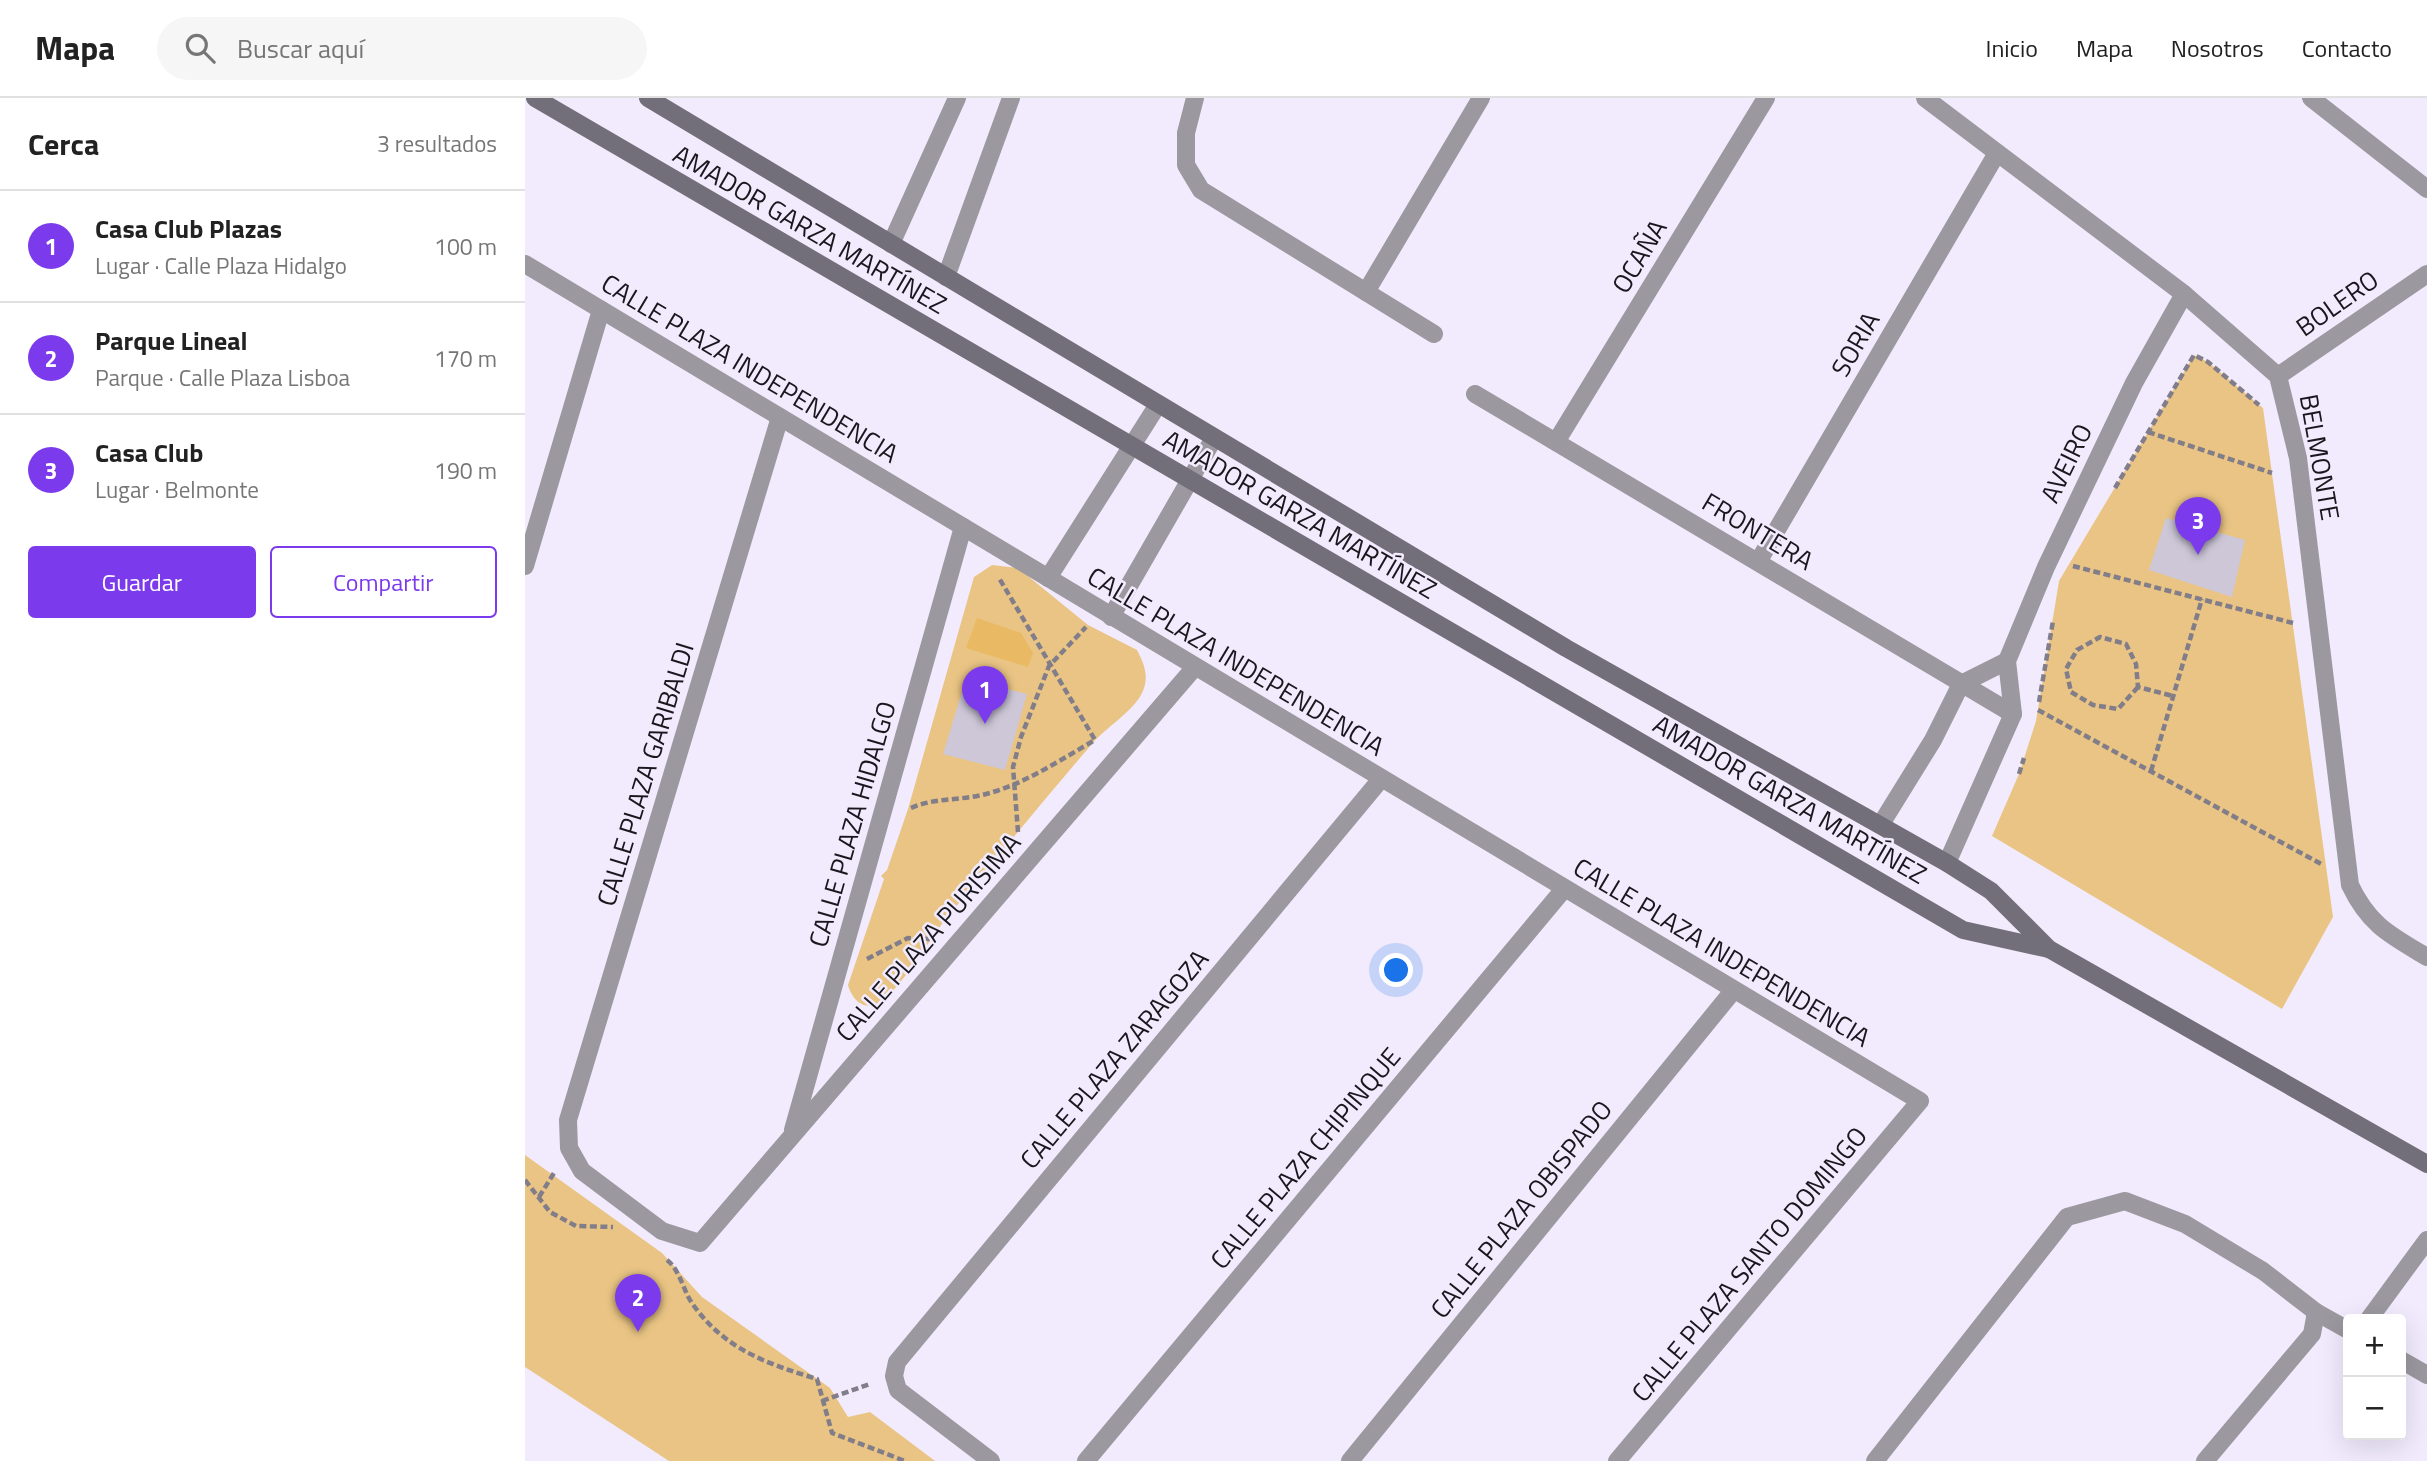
<!DOCTYPE html>
<html lang="es">
<head>
<meta charset="utf-8">
<style>
	:root { --surface:#fff; --page:#f6f6f6; --text:#222; --muted:#767676; --line:#e0e0e0; --accent:#7c3aed }
	body { margin:0; font-family:"Titillium Web",sans-serif; background:var(--page); color:var(--text) }
	.controls { position:absolute; right:21px; bottom:21px; display:grid; overflow:hidden; border-radius:7px; box-shadow:0 7px 28px #0002 }
	.controls button { width:63px; height:63px; display:grid; place-items:center; padding:0; border:0; border-bottom:2px solid var(--line); background:var(--surface); color:var(--text); font:35px sans-serif }
	.you { position:absolute; left:872px; top:873px; width:24px; height:24px; margin:-18px; border:5px solid #fff; border-radius:50%; background:#1a73e8; box-shadow:0 0 0 10px #1a73e833 }
	.badge { display:grid; place-items:center; width:46px; height:46px; border-radius:50%; background:var(--accent); color:#fff; font-size:23px; font-weight:700 }
	.pin { position:absolute; translate:-50% -58px; filter:drop-shadow(0 2px 4px #0008) }
	.pin::after { content:''; position:absolute; top:37px; width:24px; height:21px; background:inherit; clip-path:polygon(0 0,100% 0,50% 100%) }
	.list { margin:0; padding:0; list-style:none }
	h2 { display:flex; justify-content:space-between; align-items:center; height:91px; margin:0; padding:0 28px; font-size:30px }
	h2 small { font-size:23px; font-weight:400; color:var(--muted) }
	.list li { display:grid; grid-template-columns:46px 1fr auto; gap:21px; align-items:center; box-sizing:border-box; height:112px; padding:0 28px; border-top:2px solid var(--line) }
	.list b { display:block; font-size:26px; white-space:nowrap }
	.list p { margin:0; font-size:23px; white-space:nowrap; color:var(--muted) }
	.list em { font-size:23px; font-style:normal; color:var(--muted) }
	.actions { display:flex; gap:14px; padding:21px 28px }
	.actions a { flex:1; padding:16px 0; border:2px solid var(--accent); border-radius:7px; text-align:center; font-size:24px; color:var(--accent) }
	.actions .main { background:var(--accent); color:#fff }
	.icon { flex:none; width:38px; height:38px; fill:none; stroke:currentColor; stroke-width:2; stroke-linecap:round; stroke-linejoin:round }
	.map { position:relative; flex:none; width:1902px; height:1363px; overflow:hidden }
	header { display:flex; align-items:center; gap:42px; box-sizing:border-box; height:98px; padding:0 35px; background:var(--surface); border-bottom:2px solid var(--line) }
	header strong { font-size:33px }
	nav { display:flex; gap:38px; margin-inline-start:auto; font-size:24px }
	.search { width:490px; height:63px; background:var(--page); display:flex; align-items:center; gap:18px; box-sizing:border-box; padding:0 24px; border-radius:38px; color:var(--muted); font-size:26px }
	main { display:flex }
	aside { flex:1; background:var(--surface) }
	.map>svg:first-child { display:block }
	.green { fill:#e9c484 }
	.water { fill:#e9b963 }
	.building { fill:#cdc7d8 }
	.lines { fill:none; stroke-linecap:round; stroke-linejoin:round }
	.path { stroke:#817d89; stroke-width:4.5; stroke-dasharray:7 3.5; stroke-linecap:butt }
	.street { stroke:#9b98a0; stroke-width:18 }
	.secondary { stroke:#736f7a; stroke-width:18 }
	.labels { text-anchor:middle; dominant-baseline:central; stroke-width:5; stroke-linejoin:round; paint-order:stroke }
	.street-label { font-size:26px; fill:#19171d; stroke:#f1ebfd }
</style>
</head>
<body>
<header>
<strong>Mapa</strong>
<div class="search"><svg class="icon" aria-label="search" viewBox="0 0 24 24"><circle cx="10" cy="10" r="6"/><path d="M15 15l6 6"/></svg>Buscar aquí</div>
<nav><a>Inicio</a><a>Mapa</a><a>Nosotros</a><a>Contacto</a></nav>
</header>
<main>
<aside>
<h2>Cerca<small>3 resultados</small></h2>
<ul class="list">
<li><span class="badge">1</span><div><b>Casa Club Plazas</b><p>Lugar · Calle Plaza Hidalgo</p></div><em>100 m</em></li>
<li><span class="badge">2</span><div><b>Parque Lineal</b><p>Parque · Calle Plaza Lisboa</p></div><em>170 m</em></li>
<li><span class="badge">3</span><div><b>Casa Club</b><p>Lugar · Belmonte</p></div><em>190 m</em></li>
</ul>
<div class="actions"><a class="main">Guardar</a><a>Compartir</a></div>
</aside>
<div class="map">
<svg width="1902" height="1363" viewBox="0 0 1902 1363">
	<rect width="100%" height="100%" fill="#f1ebfd"/>
	<g class="green">
		<polygon points="1669,257 1683,264 1738,310 1808,819 1757,911 1467,738 1494,676 1511,623 1534,483"/>
		<path d="M 467,467 L 493,470 L 563,527 L 612,552 C 620,567 625,581 616,597 C 604,617 581,629 567,646 C 517,704 469,763 420,822 C 405,841 369,902 349,907 C 335,911 326,898 323,887 L 359,781 L 356,778 L 362,772 L 383,711 L 449,479 Z"/>
		<polygon points="0,1057 137,1155 177,1199 305,1290 323,1319 345,1314 410,1363 144,1363 0,1269"/>
	</g>
	<polygon class="water" points="452,520 496,535 508,555 503,569 441,550"/>
	<g class="building">
		<polygon points="1641,420 1720,442 1707,499 1624,472"/>
		<polygon points="441,581 502,596 480,672 418,656"/>
	</g>
	<g class="lines">
		<g class="path">
			<polyline points="1623,334 1747,375"/>
			<polyline points="1590,390 1669,257 1683,264 1734,307"/>
			<polyline points="1548,468 1768,525"/>
			<polyline points="1613,589 1593,611 1568,607 1546,594 1541,571 1552,552 1575,539 1601,546 1611,566 1613,589 1648,598"/>
			<polyline points="1514,604 1528,523"/>
			<polyline points="1513,612 1798,767"/>
			<polyline points="1626,673 1677,501"/>
			<polyline points="1494,676 1499,660"/>
			<path d="M 386,710 C 411,699 435,703 461,696 C 500,686 535,662 570,642 L 474,480"/>
			<polyline points="493,734 488,669 496,639 524,568 561,529"/>
			<polyline points="342,861 383,840 405,841"/>
			<polyline points="0,1082 25,1114 51,1128 88,1129"/>
			<polyline points="14,1099 29,1075"/>
			<path d="M 142,1162 C 156,1173 158,1194 169,1208 C 201,1252 243,1266 292,1281 L 307,1335 L 380,1363"/>
			<polyline points="297,1303 345,1286"/>
		</g>
		<g class="street">
			<polyline points="670,0 661,35 661,67 676,92 909,236"/>
			<path d="M 1400,0 L 1659,196 L 1753,278 L 1773,360 L 1825,787 C 1844,827 1865,837 1902,859"/>
			<polyline points="1786,0 1902,91"/>
			<polyline points="366,146 432,0"/>
			<polyline points="0,166 1395,1003 1092,1363"/>
			<polyline points="421,179 486,0"/>
			<polyline points="841,194 956,0"/>
			<polyline points="1753,278 1902,176"/>
			<polyline points="950,296 1488,616"/>
			<polyline points="255,319 43,1022 44,1050 57,1073 137,1133 175,1145 670,569"/>
			<polyline points="1031,344 1241,0"/>
			<polyline points="1233,464 1472,55"/>
			<polyline points="0,468 76,212"/>
			<polyline points="523,480 632,308"/>
			<polyline points="586,519 689,340"/>
			<polyline points="1356,726 1408,642 1436,586 1482,563"/>
			<polyline points="1422,765 1488,616 1482,563 1521,469 1609,285 1659,196"/>
			<polyline points="268,1032 438,429"/>
			<polyline points="1844,1221 1902,1142"/>
			<polyline points="1876,1262 1902,1277"/>
			<polyline points="466,1363 373,1292 369,1278 372,1264 856,681"/>
			<polyline points="561,1363 1039,791"/>
			<polyline points="825,1363 1208,893"/>
			<polyline points="1350,1363 1542,1119 1600,1103 1660,1126 1738,1173 1791,1214 1823,1232"/>
			<polyline points="1680,1363 1787,1236 1791,1214"/>
		</g>
		<g class="secondary">
			<polyline points="10,0 1438,832 1524,851"/>
			<polyline points="123,0 1041,550 1422,765 1466,793 1524,851 1902,1066"/>
		</g>
	</g>
	<g class="labels">
		<g class="street-label">
			<text transform="translate(285 131) rotate(30)">AMADOR GARZA MARTÍNEZ</text>
			<text transform="translate(1114 158) rotate(-59)">OCAÑA</text>
			<text transform="translate(1812 205) rotate(-35)">BOLERO</text>
			<text transform="translate(1330 246) rotate(-60)">SORIA</text>
			<text transform="translate(225 270) rotate(31)">CALLE PLAZA INDEPENDENCIA</text>
			<text transform="translate(1795 359) rotate(80)">BELMONTE</text>
			<text transform="translate(1541 365) rotate(-64)">AVEIRO</text>
			<text transform="translate(775 416) rotate(30)">AMADOR GARZA MARTÍNEZ</text>
			<text transform="translate(1233 433) rotate(31)">FRONTERA</text>
			<text transform="translate(711 563) rotate(31)">CALLE PLAZA INDEPENDENCIA</text>
			<text transform="translate(120 676) rotate(-73)">CALLE PLAZA GARIBALDI</text>
			<text transform="translate(1265 701) rotate(30)">AMADOR GARZA MARTÍNEZ</text>
			<text transform="translate(327 726) rotate(-74)">CALLE PLAZA HIDALGO</text>
			<text transform="translate(403 839) rotate(-49)">CALLE PLAZA PURISIMA</text>
			<text transform="translate(1197 854) rotate(31)">CALLE PLAZA INDEPENDENCIA</text>
			<text transform="translate(589 961) rotate(-50)">CALLE PLAZA ZARAGOZA</text>
			<text transform="translate(780 1060) rotate(-50)">CALLE PLAZA CHIPINQUE</text>
			<text transform="translate(996 1111) rotate(-51)">CALLE PLAZA OBISPADO</text>
			<text transform="translate(1224 1166) rotate(-50)">CALLE PLAZA SANTO DOMINGO</text>
		</g>
	</g>
</svg>
<div class="controls">
<button>+</button>
<button>−</button>
</div>
<div class="you"></div>
<div class="pin badge" style="left:460px;top:626px">1</div>
<div class="pin badge" style="left:113px;top:1234px">2</div>
<div class="pin badge" style="left:1673px;top:457px">3</div>
</div>
</main>
</body>
</html>
